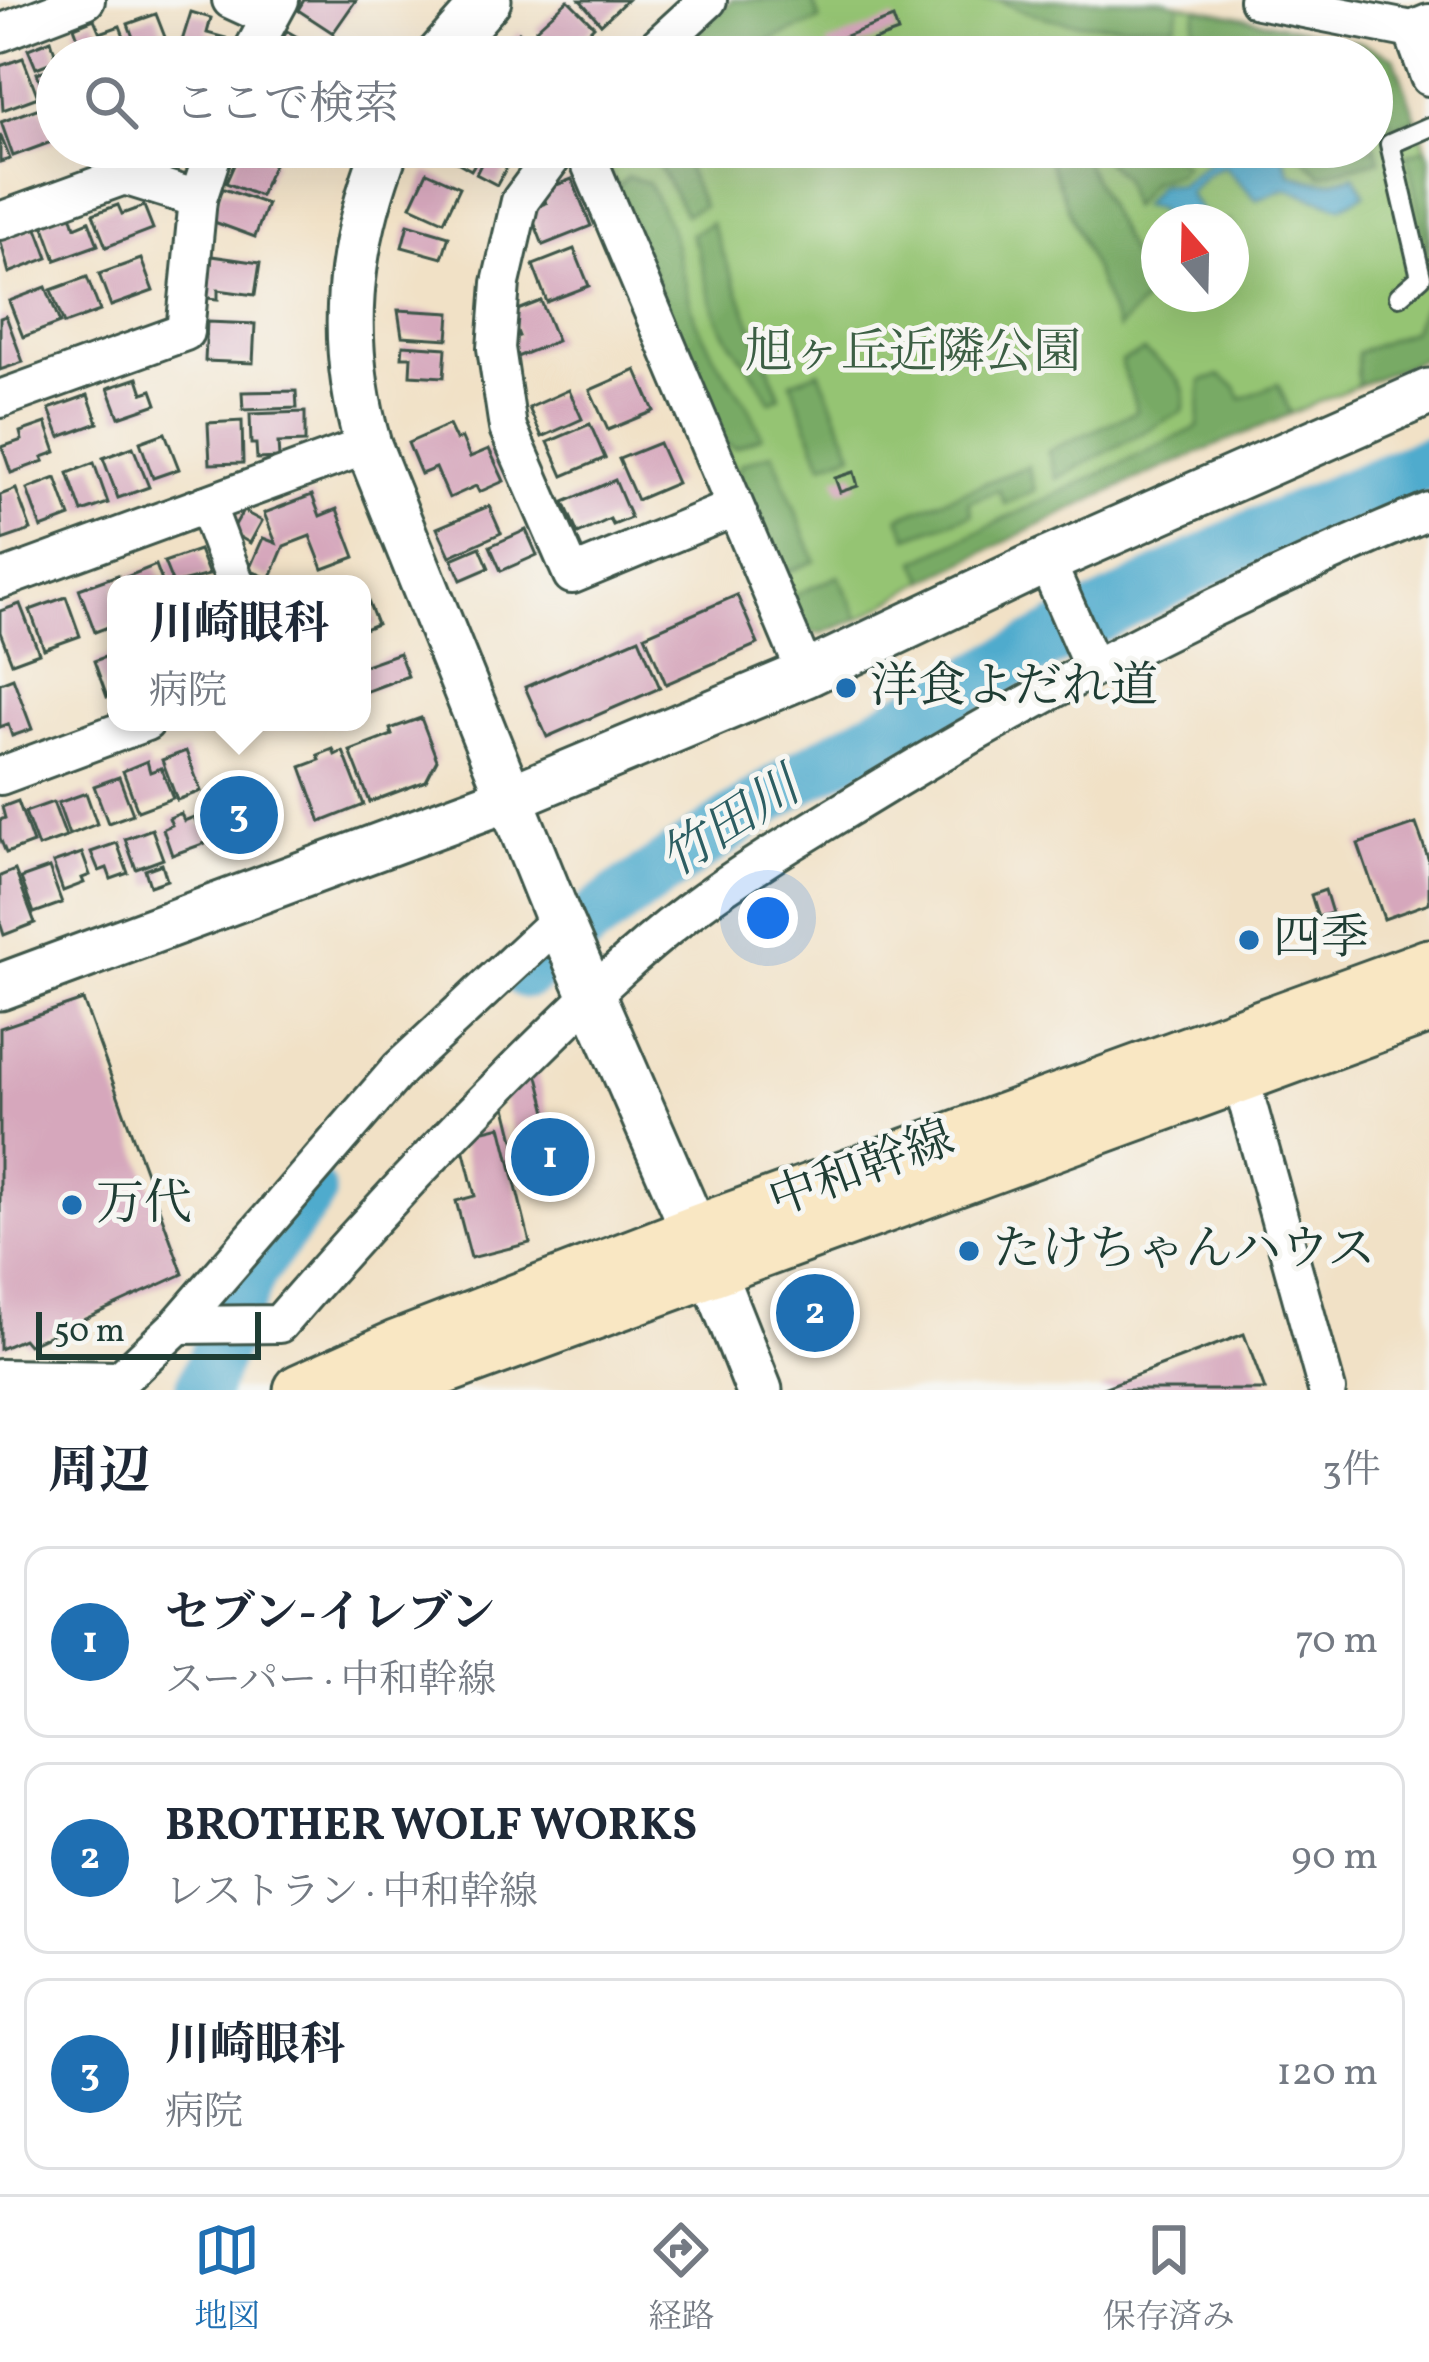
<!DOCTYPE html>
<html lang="ja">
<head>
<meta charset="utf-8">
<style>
	:root { --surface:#fff; --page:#f2f2f3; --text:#1f2937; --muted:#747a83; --line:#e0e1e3; --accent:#1f6fb2 }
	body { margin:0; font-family:Vollkorn,"Noto Serif JP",serif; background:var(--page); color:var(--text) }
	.compass { position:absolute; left:1141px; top:204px; width:108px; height:108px; border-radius:50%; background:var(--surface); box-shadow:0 12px 48px #0002; rotate:340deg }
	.scale { position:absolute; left:36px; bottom:30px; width:225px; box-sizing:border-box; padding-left:12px; border:6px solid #1f3d34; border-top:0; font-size:33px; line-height:42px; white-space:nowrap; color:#1f3d34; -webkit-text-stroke:9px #f6f6f2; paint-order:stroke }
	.you { position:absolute; left:768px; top:918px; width:42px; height:42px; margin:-30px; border:9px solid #fff; border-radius:50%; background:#1a73e8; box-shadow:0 0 0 18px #1a73e833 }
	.badge { display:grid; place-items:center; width:78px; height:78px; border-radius:50%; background:var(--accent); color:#fff; font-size:39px; font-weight:700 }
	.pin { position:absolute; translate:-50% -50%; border:6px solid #fff; box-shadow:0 3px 12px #0006 }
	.popup { position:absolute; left:107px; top:575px; width:264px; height:156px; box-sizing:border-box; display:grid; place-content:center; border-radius:24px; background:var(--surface); filter:drop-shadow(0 3px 9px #0005); font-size:39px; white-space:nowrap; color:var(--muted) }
	.popup b { font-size:45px; color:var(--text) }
	.popup::after { content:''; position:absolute; left:50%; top:100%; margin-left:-24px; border:24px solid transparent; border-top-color:var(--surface) }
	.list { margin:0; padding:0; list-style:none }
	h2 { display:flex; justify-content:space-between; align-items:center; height:156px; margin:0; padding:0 48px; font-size:51px }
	h2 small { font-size:39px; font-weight:400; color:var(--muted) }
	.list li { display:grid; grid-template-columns:78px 1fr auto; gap:36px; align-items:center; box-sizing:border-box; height:192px; margin:0 24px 24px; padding:0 24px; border:3px solid var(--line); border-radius:24px }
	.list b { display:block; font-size:45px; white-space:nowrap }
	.list p { margin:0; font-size:39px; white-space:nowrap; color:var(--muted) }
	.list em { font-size:39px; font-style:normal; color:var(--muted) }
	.icon { flex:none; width:66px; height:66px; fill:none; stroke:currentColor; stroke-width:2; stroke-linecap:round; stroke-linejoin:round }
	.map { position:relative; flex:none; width:1429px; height:1390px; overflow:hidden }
	.search { position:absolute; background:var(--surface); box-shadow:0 12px 48px #0002; left:36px; right:36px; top:36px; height:132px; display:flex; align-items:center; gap:30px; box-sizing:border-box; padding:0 42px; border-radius:66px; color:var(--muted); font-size:45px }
	.sheet { height:804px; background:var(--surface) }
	nav { display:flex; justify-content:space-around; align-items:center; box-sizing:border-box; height:168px; border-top:3px solid var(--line); background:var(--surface); font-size:33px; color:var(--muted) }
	nav a { display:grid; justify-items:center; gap:6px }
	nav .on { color:var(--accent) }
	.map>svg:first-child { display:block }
	.green { fill:#95c473; stroke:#5a8054; stroke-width:3; fill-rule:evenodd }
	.forest { fill:#78aa65; stroke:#4c744c; stroke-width:3 }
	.water { fill:#4fabcd; stroke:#377480; stroke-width:3 }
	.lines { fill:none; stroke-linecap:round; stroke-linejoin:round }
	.river { stroke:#4fabcd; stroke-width:54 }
	.building { fill:#d6a7bc }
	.service-casing { stroke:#3e564a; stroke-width:24 }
	.minor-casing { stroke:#3e564a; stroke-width:42 }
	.tertiary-casing { stroke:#3e564a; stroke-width:51 }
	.secondary-casing { stroke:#3e564a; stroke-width:57 }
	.service { stroke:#fff; stroke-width:18 }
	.minor { stroke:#fff; stroke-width:36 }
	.tertiary { stroke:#fff; stroke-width:45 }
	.secondary { stroke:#f9e7c3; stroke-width:51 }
	.poi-dot { fill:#1f6fb2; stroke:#f6f6f2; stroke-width:4.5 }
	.labels { text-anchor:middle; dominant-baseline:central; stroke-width:10; stroke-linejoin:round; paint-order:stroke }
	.park-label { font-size:48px; fill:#3c5f44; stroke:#f6f6f2 }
	.poi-label { font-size:48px; fill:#1f3d34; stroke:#f6f6f2; text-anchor:start }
	.street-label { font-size:48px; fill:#1f3d34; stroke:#f6f6f2 }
	.water-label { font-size:51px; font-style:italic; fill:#2d5e62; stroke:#f6f6f2 }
</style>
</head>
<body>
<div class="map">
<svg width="1429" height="1390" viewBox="0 0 1429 1390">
	<rect width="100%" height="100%" fill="#f6f6f2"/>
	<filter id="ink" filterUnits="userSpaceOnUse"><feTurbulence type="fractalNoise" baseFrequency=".00833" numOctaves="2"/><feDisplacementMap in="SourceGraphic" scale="24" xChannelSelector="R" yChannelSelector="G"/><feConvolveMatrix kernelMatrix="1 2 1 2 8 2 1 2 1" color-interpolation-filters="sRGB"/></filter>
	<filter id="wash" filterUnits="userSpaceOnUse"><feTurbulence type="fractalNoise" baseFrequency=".004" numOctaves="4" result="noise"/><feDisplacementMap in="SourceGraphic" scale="48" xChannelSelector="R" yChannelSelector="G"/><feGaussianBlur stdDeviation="2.7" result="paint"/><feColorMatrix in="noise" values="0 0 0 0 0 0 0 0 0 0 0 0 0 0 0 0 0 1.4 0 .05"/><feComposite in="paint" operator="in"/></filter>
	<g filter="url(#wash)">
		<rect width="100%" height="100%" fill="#f1e1c6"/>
		<path class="green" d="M 732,0 L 1161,0 L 1359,42 L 1394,57 L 1429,156 L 1429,356 C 1260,427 1088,495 925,581 C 887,601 845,637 800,631 L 600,147 L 1372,147 L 1372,57 L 672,57 ZM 1159,222 L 1231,222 L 1231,294 L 1159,294 Z"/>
		<g class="forest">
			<polygon points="732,0 812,0 820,20 728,57 673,57"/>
			<path d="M 998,0 L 1161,0 L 1180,4 L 1175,24 C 1107,24 1061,31 998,0 Z"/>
			<polygon points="1197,8 1359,42 1394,57 1416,119 1392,125 1372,81 1372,57 1326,57 1193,28"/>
			<polygon points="1196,43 1253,57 1178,57"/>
			<polygon points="1372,138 1380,160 1321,175 1292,147 1372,147"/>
			<polygon points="1043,147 1078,147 1147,288 1147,298 1118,329"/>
			<polygon points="1100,147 1163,147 1185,165 1176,175 1152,181 1131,207 1122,177 1100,156"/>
			<polygon points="1426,148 1429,156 1429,260 1407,154"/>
			<polygon points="680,151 703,206 685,214 656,161"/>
			<polygon points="628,177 648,182 670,226 695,320 717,361 750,409 762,436 735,448 722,441 617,187"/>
			<path d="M 711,223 L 780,396 L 770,402 C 757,371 731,349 718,319 C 706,292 704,261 691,234 Z"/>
			<polygon points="1429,294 1429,356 1358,386 1357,353 1412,331"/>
			<path d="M 1144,351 C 1166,369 1192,380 1183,411 L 1056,479 L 1048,451 L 1137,411 L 1121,361 Z"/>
			<polygon points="819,371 853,453 822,464 791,382"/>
			<polygon points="1220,376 1236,387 1241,399 1278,384 1291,414 1122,485 925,581 916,561 1198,427 1201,381"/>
			<polygon points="773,453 815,561 778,576 737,479 741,464"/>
			<polygon points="1028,466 1035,490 1005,504 999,490 969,502 972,514 908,537 899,517"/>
			<polygon points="839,576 859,619 820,634 800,631 787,598"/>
		</g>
		<path class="water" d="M 1227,147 L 1280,147 L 1290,173 C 1315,183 1329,185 1354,175 L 1365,194 L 1341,207 L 1286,188 L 1257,200 L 1224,166 L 1208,173 L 1188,193 L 1208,222 L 1172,222 L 1155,208 L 1141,206 L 1159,184 L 1179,185 Z"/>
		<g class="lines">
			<g class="river">
				<polyline points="527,972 621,898 793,781 1066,632 1252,537 1429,463"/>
				<polyline points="202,1390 251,1270 309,1193"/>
			</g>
		</g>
		<g id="blocks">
			<g class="building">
				<polygon points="304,0 356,0 333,33 298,10"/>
				<polygon points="568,0 594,26 562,57 536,29"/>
				<polygon points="580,0 627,0 601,24"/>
				<polygon points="191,12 211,18 207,33 226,38 221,57 177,57"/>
				<polygon points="156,14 168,45 140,56 128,24"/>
				<polygon points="893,18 898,32 832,56 827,43"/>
				<polygon points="94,19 100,33 120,26 132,57 85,57 74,27"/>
				<polygon points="287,31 332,57 272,57"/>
				<polygon points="519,32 544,57 504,57 507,54 502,50"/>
				<polygon points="51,40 57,60 36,68 28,49"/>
				<polygon points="23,58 38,97 3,110 0,66"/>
				<polygon points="57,66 57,93 46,97 37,73"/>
				<polygon points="42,107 54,141 13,156 1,122"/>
				<polygon points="0,134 10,159 0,162"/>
				<polygon points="112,147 177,147 171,170 111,153"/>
				<polygon points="242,147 275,161 260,196 226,183"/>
				<polygon points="431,147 485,147 471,170"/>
				<polygon points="487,152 509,163 497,185 476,174"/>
				<polygon points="427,172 460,187 444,221 411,206"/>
				<polygon points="572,179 591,226 543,245 529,209 546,203 541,191"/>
				<polygon points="221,188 267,204 255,237 209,220"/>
				<polygon points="118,205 122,214 144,206 153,229 106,247 93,214"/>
				<polygon points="70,211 75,227 89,221 98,245 56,260 42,221"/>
				<polygon points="408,224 449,236 442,258 402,247"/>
				<polygon points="36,226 48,258 9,273 0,239"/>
				<polygon points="574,249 589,286 547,302 533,265"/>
				<polygon points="212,256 260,263 255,295 218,290 218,299 195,297 197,276 209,277"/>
				<polygon points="141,259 153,291 111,306 99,274"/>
				<polygon points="87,277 100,311 64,324 51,290"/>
				<polygon points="46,287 60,323 23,337 9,301"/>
				<polygon points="541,301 557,341 517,357 510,339 519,336 510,313"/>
				<polygon points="398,310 450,313 448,339 402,336"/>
				<polygon points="6,316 23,362 0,370 0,318"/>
				<polygon points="207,322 255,324 253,363 205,361"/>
				<polygon points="403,345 446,348 444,377 410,375 411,357 402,357"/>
				<polygon points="636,370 654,411 608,430 590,390"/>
				<polygon points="138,378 143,393 152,390 157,404 119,417 108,388"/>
				<polygon points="569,390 582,419 542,437 529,408"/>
				<polygon points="296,391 297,408 243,410 242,392"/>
				<polygon points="88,395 98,423 60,437 49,409"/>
				<polygon points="305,412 305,442 278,443 279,458 257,459 256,444 251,444 250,414"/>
				<polygon points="242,421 243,463 210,464 208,423"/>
				<polygon points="46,423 56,452 42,457 44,461 11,473 2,447 22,440 20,432"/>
				<polygon points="590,424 605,458 563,476 548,442"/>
				<polygon points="449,425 456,440 462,438 470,457 489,449 504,481 479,492 476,486 449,498 436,468 421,474 408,443"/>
				<polygon points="165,433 179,469 153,478 140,442"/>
				<polygon points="659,443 677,483 637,500 619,459"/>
				<polygon points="133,447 149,487 118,498 103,458"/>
				<polygon points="94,463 108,503 82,512 68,473"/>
				<polygon points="854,472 858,486 840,492 835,478"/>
				<polygon points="56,478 70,517 41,528 27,489"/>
				<polygon points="615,480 631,518 613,525 610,519 578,534 564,502"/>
				<polygon points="16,489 31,530 2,540 0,495"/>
				<polygon points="312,495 320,516 337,509 355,557 323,569 310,536 284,546 270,579 249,570 263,538 276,543 264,513"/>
				<polygon points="489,506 501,533 450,556 437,528"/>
				<polygon points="243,511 262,521 250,543 231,532"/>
				<polygon points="526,530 537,555 501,571 490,546"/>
				<polygon points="480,547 489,568 461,580 452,559"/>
				<polygon points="199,550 209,575 173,584 164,562"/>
				<polygon points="156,565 163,584 129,584 126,577"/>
				<polygon points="118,575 122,584 116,584 116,624 95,632 79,589"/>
				<polygon points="362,586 377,624 362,630"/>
				<polygon points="737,595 758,644 666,684 645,635"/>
				<polygon points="66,597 80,636 44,649 30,610"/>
				<polygon points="20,604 39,653 12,663 0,632 0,611"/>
				<polygon points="639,638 660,688 547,737 525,687"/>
				<polygon points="116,653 116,693 107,697 94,661"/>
				<polygon points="399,653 408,676 362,693 362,666"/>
				<polygon points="13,678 32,729 12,736 8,724 0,727 0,683"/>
				<polygon points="421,718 437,760 426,781 370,802 350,751 392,735 390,729"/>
				<polygon points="333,749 335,755 343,751 364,805 321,822 301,767 320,760 318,755"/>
				<polygon points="186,751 201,791 177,800 162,760"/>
				<polygon points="147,761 150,772 161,768 173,798 138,811 123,771"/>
				<polygon points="119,777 133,814 108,823 94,786"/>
				<polygon points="255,777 275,832 229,849 211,802 248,789 245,781"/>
				<polygon points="86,793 97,824 69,835 58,803"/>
				<polygon points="18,801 33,843 6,853 0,838 0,820 5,818 2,807"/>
				<polygon points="53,802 66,837 38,847 25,812"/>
				<polygon points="181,813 184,821 194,817 198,826 205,823 211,841 172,855 163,829 172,825 169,818"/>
				<polygon points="1416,824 1429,861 1429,903 1384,919 1358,844"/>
				<polygon points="152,829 163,859 136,869 125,839"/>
				<polygon points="117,843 128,873 111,879 107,868 99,871 91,852"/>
				<polygon points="82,853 90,875 82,878 84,883 63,891 53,863"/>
				<polygon points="162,864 167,880 150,886 145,870"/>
				<polygon points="49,868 62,903 34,913 21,878"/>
				<polygon points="15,870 35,923 4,935 0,923 0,876"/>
				<polygon points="1325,890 1332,913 1318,917 1311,895"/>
				<polygon points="83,1000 183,1274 28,1345 23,1339 0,1349 0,1028"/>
				<polygon points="536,1069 563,1175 525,1184 503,1095"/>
				<polygon points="501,1126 530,1243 471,1258 456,1201 475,1196 460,1136"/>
				<polygon points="1244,1334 1265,1390 1098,1390"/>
			</g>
		</g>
	</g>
	<g filter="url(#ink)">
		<use href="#blocks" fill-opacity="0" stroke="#3e564a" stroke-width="3"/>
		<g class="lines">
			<g class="service-casing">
				<polyline id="service" points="1399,296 1421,277 1390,144 1429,127"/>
			</g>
			<g class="minor-casing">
				<g id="minor">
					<polyline points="231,0 268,17"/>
					<polyline points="1258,0 1412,30 1429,23"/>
					<polyline points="1412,30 1429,77"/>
					<polyline points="0,33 86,0"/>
					<polyline points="249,57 280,0"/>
					<polyline points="646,57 708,0"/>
					<polyline points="560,147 520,201 501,283 496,348 508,428 572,575 734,508"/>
					<polyline points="583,147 806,674"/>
					<polyline points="0,221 124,176 198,199"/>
					<polyline points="0,399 185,332 198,199 215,147"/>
					<polyline points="206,504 236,584"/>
					<polyline points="1047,563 1093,668"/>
					<polyline points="0,580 368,445"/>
					<polyline points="0,776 146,722"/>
					<polyline points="1240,1076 1327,1390"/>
					<path d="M 178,1325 L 279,1324 C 354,1237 432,1153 514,1071 C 570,1016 625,960 688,912 C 751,865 819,826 886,785 C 1060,680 1242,589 1429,511"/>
					<polyline points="0,1378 120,1380 178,1325 400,1068 559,920"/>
				</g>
			</g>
			<g class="tertiary-casing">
				<g id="tertiary">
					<polyline points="438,57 488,0"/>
					<path d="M 386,147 C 347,249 338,340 368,445 L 559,920 L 711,1269 L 759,1390"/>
					<polyline points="0,987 512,797 806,674 1028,569 1429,392"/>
				</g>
			</g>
			<g class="secondary-casing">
				<g id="secondary">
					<polyline points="393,1387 1429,1007"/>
					<polyline points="300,1390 398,1346 694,1232 1429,965"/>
				</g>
			</g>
			<use href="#service" class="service"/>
			<use href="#minor" class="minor"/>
			<use href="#tertiary" class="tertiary"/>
			<use href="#secondary" class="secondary"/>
		</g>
	</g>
	<g class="poi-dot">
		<circle cx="846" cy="688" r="12"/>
		<circle cx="1249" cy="940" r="12"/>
		<circle cx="72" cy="1205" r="12"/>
		<circle cx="969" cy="1251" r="12"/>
	</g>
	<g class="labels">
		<g class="park-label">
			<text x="913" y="354">旭ヶ丘近隣公園</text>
		</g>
		<g class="poi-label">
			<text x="870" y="688">洋食よだれ道</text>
			<text x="1273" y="940">四季</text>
			<text x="96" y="1205">万代</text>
			<text x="993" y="1251">たけちゃんハウス</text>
		</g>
		<g class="street-label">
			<text transform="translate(862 1171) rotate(-20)">中和幹線</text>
		</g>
		<g class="water-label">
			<text transform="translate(731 825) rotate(-33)">竹田川</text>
		</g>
	</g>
</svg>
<svg class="compass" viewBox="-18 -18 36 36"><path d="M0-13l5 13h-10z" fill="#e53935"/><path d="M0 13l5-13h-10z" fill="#747a83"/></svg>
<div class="scale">50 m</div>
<div class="you"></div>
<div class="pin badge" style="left:550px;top:1157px">1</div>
<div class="pin badge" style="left:815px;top:1313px">2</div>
<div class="pin badge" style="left:239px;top:815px">3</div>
<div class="popup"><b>川崎眼科</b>病院</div>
<div class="search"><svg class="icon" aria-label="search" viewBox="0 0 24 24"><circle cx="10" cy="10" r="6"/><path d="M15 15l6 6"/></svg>ここで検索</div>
</div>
<section class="sheet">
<h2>周辺<small>3件</small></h2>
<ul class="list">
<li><span class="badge">1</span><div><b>セブン-イレブン</b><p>スーパー · 中和幹線</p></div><em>70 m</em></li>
<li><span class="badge">2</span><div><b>BROTHER WOLF WORKS</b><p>レストラン · 中和幹線</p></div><em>90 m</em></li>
<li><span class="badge">3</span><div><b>川崎眼科</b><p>病院</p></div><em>120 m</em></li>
</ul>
</section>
<nav>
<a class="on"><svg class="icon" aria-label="map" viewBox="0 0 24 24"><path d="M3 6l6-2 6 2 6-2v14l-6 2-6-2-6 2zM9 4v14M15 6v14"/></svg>地図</a>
<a><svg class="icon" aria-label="directions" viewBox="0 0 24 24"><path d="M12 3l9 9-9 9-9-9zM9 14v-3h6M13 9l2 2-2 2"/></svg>経路</a>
<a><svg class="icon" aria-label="saved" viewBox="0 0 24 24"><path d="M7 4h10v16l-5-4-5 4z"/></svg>保存済み</a>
</nav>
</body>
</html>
